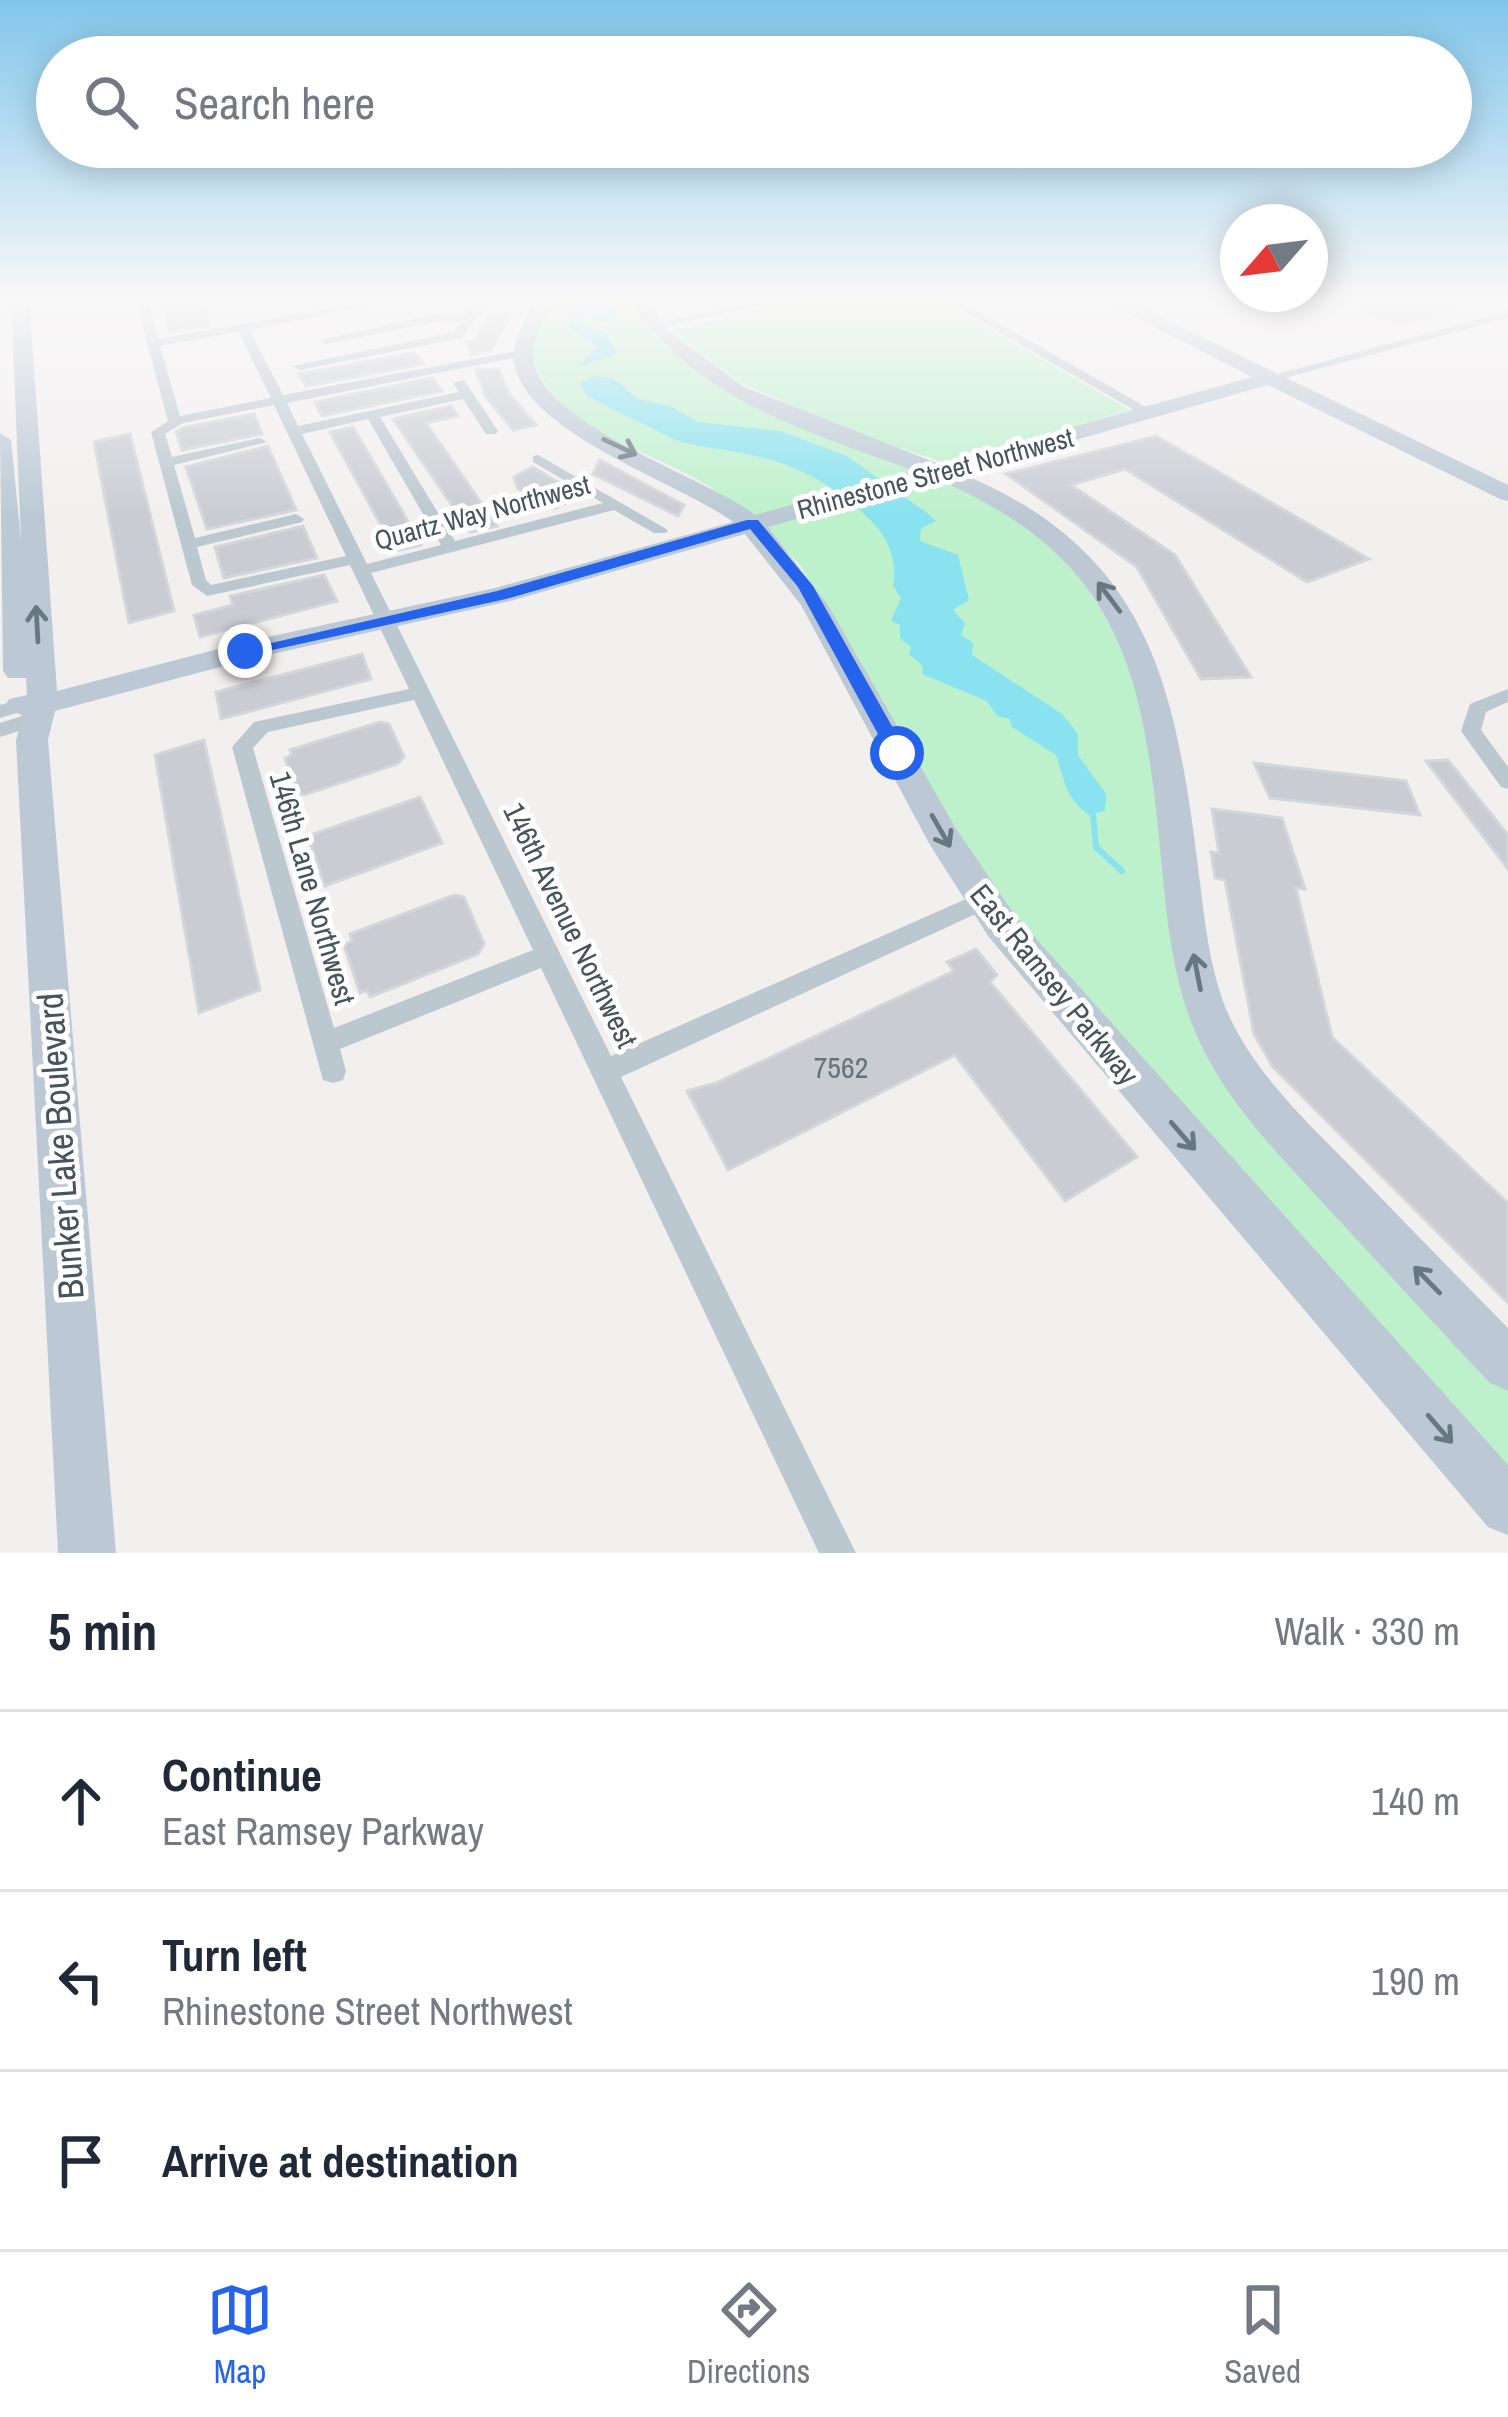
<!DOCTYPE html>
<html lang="en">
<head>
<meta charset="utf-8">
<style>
	:root { --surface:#fff; --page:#f2f2f3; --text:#1f2937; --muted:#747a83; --line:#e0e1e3; --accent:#2563eb }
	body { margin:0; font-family:"Archivo Narrow",sans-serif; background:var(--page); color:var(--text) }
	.compass { position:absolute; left:1220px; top:204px; width:108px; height:108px; border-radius:50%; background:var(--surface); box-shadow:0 6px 30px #0003; rotate:242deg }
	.stop { position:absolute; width:36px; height:36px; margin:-27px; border:9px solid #2563eb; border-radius:50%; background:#fff }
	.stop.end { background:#2563eb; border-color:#fff; box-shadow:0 3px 12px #0008 }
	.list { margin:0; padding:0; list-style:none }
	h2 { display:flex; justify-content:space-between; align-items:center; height:156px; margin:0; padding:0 48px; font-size:51px }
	h2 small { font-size:39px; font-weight:400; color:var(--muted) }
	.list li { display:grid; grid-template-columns:78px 1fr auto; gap:36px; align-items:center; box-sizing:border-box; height:180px; padding:0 48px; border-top:3px solid var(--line) }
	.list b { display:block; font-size:45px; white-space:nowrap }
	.list p { margin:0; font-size:39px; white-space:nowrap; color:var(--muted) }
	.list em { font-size:39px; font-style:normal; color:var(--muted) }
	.icon { flex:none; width:66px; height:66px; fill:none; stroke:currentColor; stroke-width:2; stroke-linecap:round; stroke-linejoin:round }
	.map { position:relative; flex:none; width:1508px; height:1553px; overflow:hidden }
	.search { position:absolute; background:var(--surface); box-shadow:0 6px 30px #0003; left:36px; right:36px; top:36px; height:132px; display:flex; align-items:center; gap:30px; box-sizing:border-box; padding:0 42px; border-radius:66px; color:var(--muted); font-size:45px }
	.sheet { height:696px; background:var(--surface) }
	nav { display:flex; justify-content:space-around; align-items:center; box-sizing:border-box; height:168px; border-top:3px solid var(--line); background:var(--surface); font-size:33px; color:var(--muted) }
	nav a { display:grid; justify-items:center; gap:6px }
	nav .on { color:var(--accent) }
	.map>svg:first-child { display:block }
	.green { fill:#bcf1cc }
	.water { fill:#88e2ef }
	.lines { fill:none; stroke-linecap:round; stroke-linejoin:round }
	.stream { stroke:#88e2ef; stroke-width:6 }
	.building { fill:#c9cdd2; stroke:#d3d6db; stroke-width:3 }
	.street { fill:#bcc8cf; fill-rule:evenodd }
	.secondary { fill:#bcc9d4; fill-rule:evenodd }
	.oneway { stroke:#697781 }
	.route { fill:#2563eb }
	.labels { text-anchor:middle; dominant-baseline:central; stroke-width:10; stroke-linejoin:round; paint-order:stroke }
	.far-street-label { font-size:27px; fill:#46545d; stroke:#fff }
	.street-label { font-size:30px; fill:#46545d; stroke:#fff }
	.near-number-label { font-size:30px; fill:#67727a }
	.near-street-label { font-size:36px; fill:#46545d; stroke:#fff }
</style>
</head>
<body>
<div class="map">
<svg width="1508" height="1553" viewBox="0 0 1508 1553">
	<rect width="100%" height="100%" fill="#f2efef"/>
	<g class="green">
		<path d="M 549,298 L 632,298 L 658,337 L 711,377 L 975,493 L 1063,553 L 1134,658 L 1185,977 L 1508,1384 L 1508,1478 L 1054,969 L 986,882 L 800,565 C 770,532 737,502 698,480 C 630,442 563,433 529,354 Z"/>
		<polygon points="808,298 936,298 1130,410 946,463 865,437 742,384 669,331"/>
	</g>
	<g class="water">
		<polygon points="575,298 610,298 618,324 589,319 596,312 606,319 602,309 580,315 587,326 607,334 617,354 575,368 598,348 570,327"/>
		<path d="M 593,376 L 613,378 L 638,399 L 672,407 L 698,422 L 780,431 L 847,456 L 927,513 L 936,521 L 921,528 L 920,541 L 958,555 L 969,600 L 953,610 L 965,623 L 961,635 L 973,643 L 972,655 L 1062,714 L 1078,734 L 1078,755 L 1106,794 L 1105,811 L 1089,815 C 1064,796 1065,781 1056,755 L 1012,727 L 1010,719 L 997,716 L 987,701 L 922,674 L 923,666 L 909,654 L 911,647 L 900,638 L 900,625 L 891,621 L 901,598 L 893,586 C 898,556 886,533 863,513 C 822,476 785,460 731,451 C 711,447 685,446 667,436 C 645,424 612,411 586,395 L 580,383 Z"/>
	</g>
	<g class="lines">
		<polyline class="stream" points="1093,815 1096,847 1122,871"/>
	</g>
	<g class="building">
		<polygon points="1402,298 1429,298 1455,308 1398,325 1359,309"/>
		<polygon points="200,299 210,325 170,332 164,305"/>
		<polygon points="489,314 511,315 490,351 471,355 467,342 474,341"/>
		<polygon points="414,353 423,364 306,386 299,374"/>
		<polygon points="480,369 499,370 508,392 536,425 513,430 486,397 476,370"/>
		<polygon points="433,378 442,391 322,416 315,402"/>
		<polygon points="451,406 458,416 426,423 497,526 470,532 393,419"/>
		<polygon points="254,414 262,434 182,450 176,432 183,428"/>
		<polygon points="353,427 399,506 421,545 395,551 330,432"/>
		<polygon points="130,434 174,611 129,623 94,442"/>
		<polygon points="1156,436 1369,559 1307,582 1125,469 1071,485 1175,555 1251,677 1201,679 1137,567 1006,474"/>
		<polygon points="268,446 296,510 207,529 186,467"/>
		<polygon points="600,460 684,505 678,516 593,474"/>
		<polygon points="533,467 581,496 555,508 518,489 514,477"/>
		<polygon points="303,526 317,558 224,578 215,547"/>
		<polygon points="324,575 337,601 200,637 194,615 233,605 230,596"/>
		<polygon points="362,654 371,679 221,719 216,692"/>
		<polygon points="380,722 389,724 404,757 397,764 304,795 296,792 285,758 292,755 290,750"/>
		<polygon points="204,740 260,990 199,1013 155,755"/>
		<polygon points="1448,760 1508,835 1508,869 1426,761"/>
		<polygon points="1254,763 1406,781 1420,815 1270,798"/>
		<polygon points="420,797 442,843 325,886 308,836"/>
		<polygon points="1212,809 1282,818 1305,889 1296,888 1332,1037 1508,1203 1508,1303 1273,1067 1254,1034 1225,880 1215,878 1211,852 1219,853"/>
		<polygon points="454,895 464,897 484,944 478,954 370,997 367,990 360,993 344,945 352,941 350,934"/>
		<polygon points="976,949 997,975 990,982 1137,1157 1065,1201 955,1055 728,1170 687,1091 716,1083 954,971 947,962"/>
	</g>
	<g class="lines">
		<g class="street">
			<path d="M 135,298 L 147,298 L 158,339 L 384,298 L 410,298 L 250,330 L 283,395 L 527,349 L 529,352 L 523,356 L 287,403 L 298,426 L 459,392 L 453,383 L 464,380 L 498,431 L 496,434 L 486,434 L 463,399 L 380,417 L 455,541 L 603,503 L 533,462 L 533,456 L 538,455 L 668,530 L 666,533 L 654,533 L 614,510 L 371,573 L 611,1056 L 975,895 L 983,892 L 991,895 L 995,901 L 991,907 L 621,1077 L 856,1553 L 819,1553 L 541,968 L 340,1049 L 346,1071 L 343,1080 L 333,1083 L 323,1080 L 232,747 L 254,722 L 409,689 L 350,565 L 207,596 L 192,585 L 151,432 L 168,421 ZM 239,332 L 271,398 L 180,416 L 160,346 ZM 274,405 L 346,556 L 211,585 L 206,580 L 197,547 L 302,522 L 304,519 L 296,514 L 195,538 L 174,465 L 267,442 L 260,438 L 172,457 L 165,434 L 183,423 ZM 368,419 L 441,545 L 367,564 L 302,434 ZM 414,700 L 533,950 L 334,1028 L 253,748 L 268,732 Z"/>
			<polygon points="477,298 489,298 462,338 299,370 293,366 454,332 461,322 436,322 326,344 320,340 436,314 466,314"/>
			<polygon points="768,298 792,298 653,329 647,325"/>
			<polygon points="940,298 955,298 1158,414 1146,417"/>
			<polygon points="1508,311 1508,318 1270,382 1264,378"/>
			<polygon points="1508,689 1508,702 1486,712 1481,730 1508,767 1508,789 1501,787 1461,731 1470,704"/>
			<polygon points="20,700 30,706 27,710 0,718 0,705"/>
			<polygon points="25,715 32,717 35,722 32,727 0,737 0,723"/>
		</g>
		<path class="secondary" d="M 11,298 L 29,298 L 57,691 L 245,642 L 495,588 L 733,522 C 683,483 505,427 514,350 C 516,334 529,314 535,298 L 553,298 C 547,314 535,334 533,350 C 527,422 707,476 755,515 L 915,471 C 807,431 694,400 628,298 L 646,298 L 668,331 L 744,387 L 939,464 L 1252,377 L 1098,298 L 1121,298 L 1508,485 L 1508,501 L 1500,499 L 1268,385 L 960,473 C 1149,551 1175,683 1198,867 C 1205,919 1209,978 1234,1026 C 1263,1082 1312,1127 1356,1172 C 1406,1224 1457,1276 1508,1328 L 1508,1391 L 1490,1383 C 1438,1328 1387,1272 1335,1216 C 1286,1162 1233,1111 1201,1045 C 1174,989 1168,928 1162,868 C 1144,680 1128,560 936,479 L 768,527 L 828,605 L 955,827 L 1014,914 L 1508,1465 L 1508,1535 L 1488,1527 L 988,936 L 930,845 L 801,605 L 745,534 L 510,601 L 250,659 L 55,711 L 48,740 L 116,1553 L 58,1553 L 16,740 L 23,716 L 5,706 L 9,699 L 27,695 L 26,678 L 8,678 L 3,671 L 0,433 L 11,440 L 21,540 Z"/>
	</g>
	<defs><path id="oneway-shaft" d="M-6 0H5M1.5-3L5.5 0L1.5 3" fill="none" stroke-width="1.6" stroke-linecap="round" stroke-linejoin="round" transform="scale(3)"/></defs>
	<g class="oneway">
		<use href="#oneway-shaft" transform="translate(620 447) rotate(25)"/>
		<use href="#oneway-shaft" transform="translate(1109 597) rotate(-127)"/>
		<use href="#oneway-shaft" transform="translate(37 624) rotate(-93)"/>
		<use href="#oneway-shaft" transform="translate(941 831) rotate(60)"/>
		<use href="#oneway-shaft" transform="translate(1197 972) rotate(-101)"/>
		<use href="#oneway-shaft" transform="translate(1183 1136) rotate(49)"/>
		<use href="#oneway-shaft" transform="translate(1427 1280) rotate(-134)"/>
		<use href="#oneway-shaft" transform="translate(1440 1429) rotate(49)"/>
	</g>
	<linearGradient id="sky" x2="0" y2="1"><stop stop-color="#81c6eb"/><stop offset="0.58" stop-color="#f9f8f8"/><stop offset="1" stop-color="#f9f8f8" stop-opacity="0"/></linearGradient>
	<rect width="1508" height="516" fill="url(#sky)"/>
	<polygon class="route" points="747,520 758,520 813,586 907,753 904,758 891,758 798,587 750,529 506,599 245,656 237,651 497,591"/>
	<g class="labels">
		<g class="far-street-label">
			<text transform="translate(935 473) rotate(-15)">Rhinestone Street Northwest</text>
			<text transform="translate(482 512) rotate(-15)">Quartz Way Northwest</text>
		</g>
		<g class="street-label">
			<text transform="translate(313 888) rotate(74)">146th Lane Northwest</text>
			<text transform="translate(571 925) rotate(64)">146th Avenue Northwest</text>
			<text transform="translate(1055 984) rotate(51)">East Ramsey Parkway</text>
		</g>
		<g class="near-number-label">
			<text x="841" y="1067">7562</text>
		</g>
		<g class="near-street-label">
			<text transform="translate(60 1146) rotate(-94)">Bunker Lake Boulevard</text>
		</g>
	</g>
</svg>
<svg class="compass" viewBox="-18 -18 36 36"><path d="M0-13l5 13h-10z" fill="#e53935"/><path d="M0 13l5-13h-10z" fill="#747a83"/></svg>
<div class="stop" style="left:897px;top:753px"></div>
<div class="stop end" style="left:245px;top:651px"></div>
<div class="search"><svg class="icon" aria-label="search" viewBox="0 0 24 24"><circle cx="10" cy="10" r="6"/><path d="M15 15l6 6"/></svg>Search here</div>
</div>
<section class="sheet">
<h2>5 min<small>Walk · 330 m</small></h2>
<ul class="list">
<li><svg class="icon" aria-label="ahead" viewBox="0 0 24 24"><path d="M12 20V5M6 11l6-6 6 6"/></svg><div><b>Continue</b><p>East Ramsey Parkway</p></div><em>140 m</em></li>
<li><svg class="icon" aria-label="left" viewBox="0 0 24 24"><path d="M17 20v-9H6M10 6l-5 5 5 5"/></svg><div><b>Turn left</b><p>Rhinestone Street Northwest</p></div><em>190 m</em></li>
<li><svg class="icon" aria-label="arrive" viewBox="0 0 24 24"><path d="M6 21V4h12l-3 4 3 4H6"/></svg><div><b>Arrive at destination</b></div></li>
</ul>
</section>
<nav>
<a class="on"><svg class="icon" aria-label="map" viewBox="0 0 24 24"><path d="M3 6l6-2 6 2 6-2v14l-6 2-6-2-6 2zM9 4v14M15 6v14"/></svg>Map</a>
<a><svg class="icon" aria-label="directions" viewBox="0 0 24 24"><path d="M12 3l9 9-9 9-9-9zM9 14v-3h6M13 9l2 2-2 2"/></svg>Directions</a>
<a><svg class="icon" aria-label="saved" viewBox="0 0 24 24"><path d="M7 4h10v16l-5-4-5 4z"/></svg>Saved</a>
</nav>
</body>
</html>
